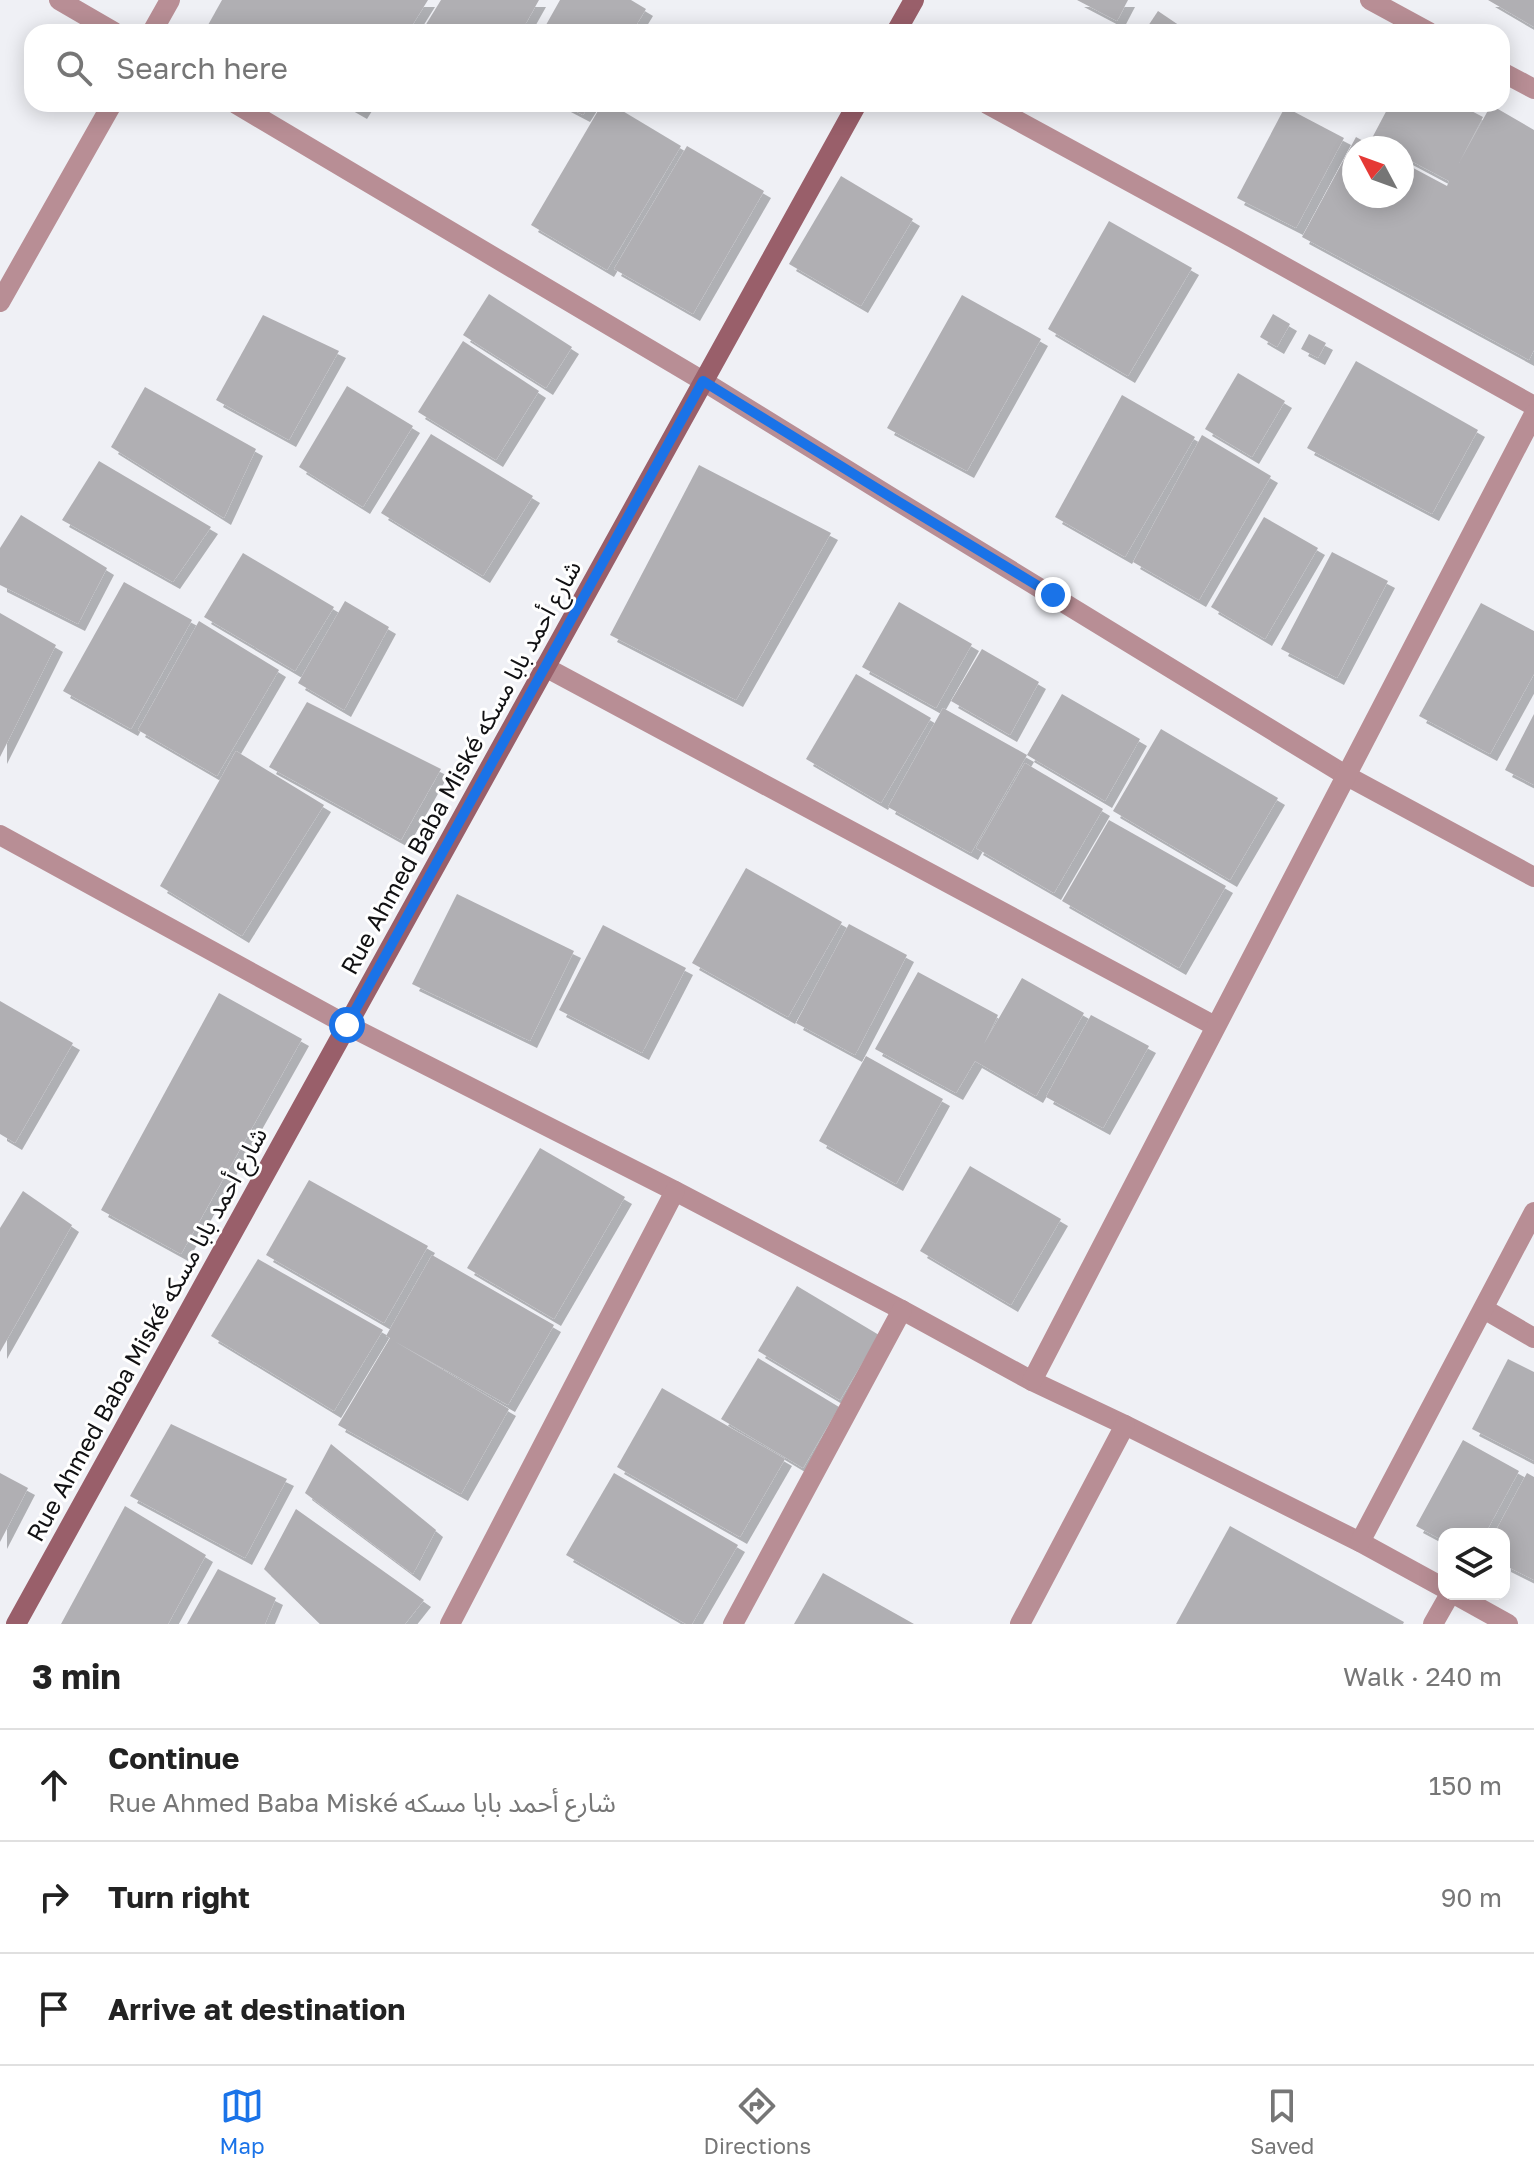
<!DOCTYPE html>
<html lang="en">
<head>
<meta charset="utf-8">
<style>
	:root { --surface:#fff; --page:#f2f2f2; --text:#222; --muted:#767676; --line:#e0e0e0; --accent:#1a73e8 }
	body { margin:0; font-family:"Golos Text","Noto Sans Arabic",sans-serif; background:var(--page); color:var(--text) }
	.controls { position:absolute; right:24px; bottom:24px; display:grid; overflow:hidden; border-radius:16px; box-shadow:0 4px 20px #0003 }
	.controls button { width:72px; height:72px; display:grid; place-items:center; padding:0; border:0; border-bottom:2px solid var(--line); background:var(--surface); color:var(--text); font:40px sans-serif }
	.compass { position:absolute; left:1342px; top:136px; width:72px; height:72px; border-radius:50%; background:var(--surface); box-shadow:0 4px 20px #0003; rotate:311deg }
	.stop { position:absolute; width:24px; height:24px; margin:-18px; border:6px solid #1a73e8; border-radius:50%; background:#fff }
	.stop.end { background:#1a73e8; border-color:#fff; box-shadow:0 2px 8px #0008 }
	.list { margin:0; padding:0; list-style:none }
	h2 { display:flex; justify-content:space-between; align-items:center; height:104px; margin:0; padding:0 32px; font-size:34px }
	h2 small { font-size:26px; font-weight:400; color:var(--muted) }
	.list li { display:grid; grid-template-columns:52px 1fr auto; gap:24px; align-items:center; box-sizing:border-box; height:112px; padding:0 32px; border-top:2px solid var(--line) }
	.list b { display:block; font-size:30px; white-space:nowrap }
	.list p { margin:0; font-size:26px; white-space:nowrap; color:var(--muted) }
	.list em { font-size:26px; font-style:normal; color:var(--muted) }
	.icon { flex:none; width:44px; height:44px; fill:none; stroke:currentColor; stroke-width:2; stroke-linecap:round; stroke-linejoin:round }
	.map { position:relative; flex:none; width:1534px; height:1624px; overflow:hidden }
	.search { position:absolute; background:var(--surface); box-shadow:0 4px 20px #0003; left:24px; right:24px; top:24px; height:88px; display:flex; align-items:center; gap:20px; box-sizing:border-box; padding:0 28px; border-radius:24px; color:var(--muted); font-size:30px }
	.sheet { height:440px; background:var(--surface) }
	nav { display:flex; justify-content:space-around; align-items:center; box-sizing:border-box; height:112px; border-top:2px solid var(--line); background:var(--surface); font-size:22px; color:var(--muted) }
	nav a { display:grid; justify-items:center; gap:4px }
	nav .on { color:var(--accent) }
	.map>svg:first-child { display:block }
	.building { fill:#b0afb3; filter:url(#shadow) }
	.lines { fill:none; stroke-linecap:round; stroke-linejoin:round }
	.street { stroke:#b88e95; stroke-width:20 }
	.secondary { stroke:#995f6a; stroke-width:20 }
	.route { stroke:#1a73e8; stroke-width:10 }
	.labels { text-anchor:middle; dominant-baseline:central; stroke-width:6; stroke-linejoin:round; paint-order:stroke }
	.street-label { font-size:24px; fill:#111113; stroke:#fff }
</style>
</head>
<body>
<div class="map">
<svg width="1534" height="1624" viewBox="0 0 1534 1624">
	<defs>
		<filter id="shadow"><feDropShadow dx="7" dy="7" stdDeviation="0" flood-color="#0004"/></filter>
	</defs>
	<rect width="100%" height="100%" fill="#eff0f5"/>
	<g class="building">
		<polygon points="222,0 428,0 408,32 220,32 208,25"/>
		<polygon points="441,0 539,0 521,32 435,32 425,26"/>
		<polygon points="560,0 631,0 646,9 632,32 542,32"/>
		<polygon points="1077,0 1128,0 1117,21"/>
		<polygon points="1488,0 1534,0 1534,27 1529,24"/>
		<polygon points="1158,11 1189,32 1144,32"/>
		<polygon points="1122,25 1139,32 1117,32"/>
		<polygon points="346,104 365,104 360,112"/>
		<polygon points="562,104 590,104 583,115"/>
		<polygon points="602,104 611,104 681,146 607,270 531,225"/>
		<polygon points="1390,104 1458,104 1483,117 1459,163 1491,105 1534,130 1534,350 1529,360 1302,237 1356,137 1376,148 1354,148 1354,196 1402,196 1402,162 1447,186 1449,181 1402,156 1402,148 1386,148 1371,140"/>
		<polygon points="1285,107 1344,138 1296,228 1237,198"/>
		<polygon points="687,146 764,191 693,314 614,269"/>
		<polygon points="841,176 913,219 861,306 789,264"/>
		<polygon points="1109,221 1192,268 1128,376 1048,329"/>
		<polygon points="489,294 572,347 546,388 463,335"/>
		<polygon points="962,295 1041,339 967,471 887,428"/>
		<polygon points="1273,314 1290,324 1277,347 1260,337"/>
		<polygon points="263,315 339,351 289,440 216,400"/>
		<polygon points="1309,334 1326,343 1318,358 1301,349"/>
		<polygon points="463,341 539,391 496,460 418,412"/>
		<polygon points="1356,361 1478,430 1432,514 1307,448"/>
		<polygon points="1238,373 1285,401 1252,457 1205,429"/>
		<polygon points="347,386 413,426 363,507 299,467"/>
		<polygon points="145,387 256,449 224,518 111,447"/>
		<polygon points="1122,395 1195,437 1125,557 1055,517"/>
		<polygon points="431,434 533,496 483,576 381,513"/>
		<polygon points="1202,435 1271,476 1199,600 1133,562"/>
		<polygon points="99,461 211,527 173,582 62,520"/>
		<polygon points="699,465 831,533 736,700 610,635"/>
		<polygon points="21,515 107,568 78,624 0,585 0,548"/>
		<polygon points="1264,517 1318,548 1265,639 1211,607"/>
		<polygon points="1332,552 1388,581 1337,678 1281,649"/>
		<polygon points="243,553 334,607 295,671 204,617"/>
		<polygon points="124,582 192,620 131,729 63,691"/>
		<polygon points="345,601 389,627 344,710 298,683"/>
		<polygon points="899,602 972,644 936,708 862,667"/>
		<polygon points="1481,603 1534,631 1534,674 1490,754 1419,716"/>
		<polygon points="0,613 56,645 0,757"/>
		<polygon points="199,621 279,670 217,776 138,730"/>
		<polygon points="982,649 1039,682 1010,735 951,701"/>
		<polygon points="856,674 931,718 881,803 806,759"/>
		<polygon points="1062,694 1140,739 1105,801 1027,755 971,853 888,807 943,708 1027,755"/>
		<polygon points="307,702 441,769 401,840 269,767"/>
		<polygon points="1534,714 1534,785 1505,770"/>
		<polygon points="1161,729 1278,798 1230,880 1113,811"/>
		<polygon points="236,751 324,805 242,936 160,886"/>
		<polygon points="1025,763 1103,809 1054,893 976,848"/>
		<polygon points="1109,820 1226,886 1179,968 1062,901"/>
		<polygon points="746,868 842,922 788,1017 692,963"/>
		<polygon points="457,894 574,951 530,1041 412,984"/>
		<polygon points="849,924 907,955 855,1055 796,1023"/>
		<polygon points="603,925 686,968 642,1053 559,1010"/>
		<polygon points="918,972 998,1015 984,1044 1022,978 1084,1013 1036,1096 975,1061 956,1093 875,1049"/>
		<polygon points="219,993 302,1039 181,1254 101,1210"/>
		<polygon points="0,1001 73,1043 15,1143 0,1134"/>
		<polygon points="1091,1015 1149,1046 1103,1128 1046,1097"/>
		<polygon points="866,1056 943,1099 896,1184 819,1141"/>
		<polygon points="540,1148 625,1197 554,1319 467,1268"/>
		<polygon points="970,1166 1061,1219 1011,1305 920,1251"/>
		<polygon points="309,1180 428,1246 384,1323 266,1255"/>
		<polygon points="23,1191 72,1225 0,1352 0,1228"/>
		<polygon points="432,1255 554,1325 508,1405 394,1341 509,1409 461,1494 338,1425 390,1338 386,1336"/>
		<polygon points="258,1259 383,1330 334,1411 211,1336"/>
		<polygon points="797,1286 879,1335 840,1400 758,1351"/>
		<polygon points="758,1358 839,1407 803,1468 721,1419"/>
		<polygon points="1508,1359 1534,1372 1534,1461 1472,1429"/>
		<polygon points="662,1388 785,1459 740,1537 617,1467"/>
		<polygon points="171,1424 287,1479 245,1558 130,1496"/>
		<polygon points="1463,1440 1519,1471 1485,1534 1444,1534 1444,1541 1416,1526"/>
		<polygon points="331,1444 436,1530 413,1574 305,1493"/>
		<polygon points="0,1473 28,1488 0,1542"/>
		<polygon points="614,1473 738,1545 692,1624 686,1624 566,1555"/>
		<polygon points="1527,1473 1534,1477 1534,1580 1504,1565 1504,1534 1494,1534"/>
		<polygon points="125,1506 206,1555 168,1624 61,1624"/>
		<polygon points="296,1509 424,1600 405,1624 320,1624 264,1569"/>
		<polygon points="1230,1526 1404,1622 1403,1624 1176,1624"/>
		<polygon points="218,1569 276,1598 265,1624 187,1624"/>
		<polygon points="823,1573 914,1624 794,1624"/>
	</g>
	<g class="lines">
		<g class="street">
			<polyline points="59,0 114,32"/>
			<polyline points="1370,0 1429,32"/>
			<polyline points="152,32 170,0"/>
			<polyline points="1502,72 1534,89"/>
			<polyline points="236,104 703,381 894,499 1347,776 1534,877"/>
			<polyline points="987,104 1233,238 1534,406"/>
			<polyline points="0,302 112,104"/>
			<polyline points="545,667 1215,1026"/>
			<polyline points="0,835 347,1025 675,1191 902,1310 1032,1381 1125,1425 1360,1542 1444,1588"/>
			<polyline points="1484,1309 1534,1338"/>
			<polyline points="1032,1381 1534,414"/>
			<polyline points="1360,1542 1534,1212"/>
			<polyline points="1454,1594 1508,1624"/>
			<polyline points="450,1624 675,1191"/>
			<polyline points="733,1624 902,1310"/>
			<polyline points="1020,1624 1125,1425"/>
			<polyline points="1433,1624 1450,1594"/>
		</g>
		<g class="secondary">
			<polyline points="896,32 914,0"/>
			<polyline points="16,1624 857,104"/>
		</g>
	</g>
	<g class="lines">
		<polyline class="route" points="347,1025 703,381 894,499 1053,595"/>
	</g>
	<g class="labels">
		<g class="street-label">
			<text transform="translate(460 767) rotate(-61)">Rue Ahmed Baba Miské شارع أحمد بابا مسكه</text>
			<text transform="translate(146 1334) rotate(-61)">Rue Ahmed Baba Miské شارع أحمد بابا مسكه</text>
		</g>
	</g>
</svg>
<div class="controls">
<button><svg class="icon" aria-label="layers" viewBox="0 0 24 24"><path d="M12 4l9 5-9 5-9-5zM3 14l9 5 9-5"/></svg></button>
</div>
<svg class="compass" viewBox="-18 -18 36 36"><path d="M0-13l5 13h-10z" fill="#e53935"/><path d="M0 13l5-13h-10z" fill="#767676"/></svg>
<div class="stop" style="left:347px;top:1025px"></div>
<div class="stop end" style="left:1053px;top:595px"></div>
<div class="search"><svg class="icon" aria-label="search" viewBox="0 0 24 24"><circle cx="10" cy="10" r="6"/><path d="M15 15l6 6"/></svg>Search here</div>
</div>
<section class="sheet">
<h2>3 min<small>Walk · 240 m</small></h2>
<ul class="list">
<li><svg class="icon" aria-label="ahead" viewBox="0 0 24 24"><path d="M12 20V5M6 11l6-6 6 6"/></svg><div><b>Continue</b><p>Rue Ahmed Baba Miské شارع أحمد بابا مسكه</p></div><em>150 m</em></li>
<li><svg class="icon" aria-label="right" viewBox="0 0 24 24"><path d="M7 20v-9h11M14 6l5 5-5 5"/></svg><div><b>Turn right</b></div><em>90 m</em></li>
<li><svg class="icon" aria-label="arrive" viewBox="0 0 24 24"><path d="M6 21V4h12l-3 4 3 4H6"/></svg><div><b>Arrive at destination</b></div></li>
</ul>
</section>
<nav>
<a class="on"><svg class="icon" aria-label="map" viewBox="0 0 24 24"><path d="M3 6l6-2 6 2 6-2v14l-6 2-6-2-6 2zM9 4v14M15 6v14"/></svg>Map</a>
<a><svg class="icon" aria-label="directions" viewBox="0 0 24 24"><path d="M12 3l9 9-9 9-9-9zM9 14v-3h6M13 9l2 2-2 2"/></svg>Directions</a>
<a><svg class="icon" aria-label="saved" viewBox="0 0 24 24"><path d="M7 4h10v16l-5-4-5 4z"/></svg>Saved</a>
</nav>
</body>
</html>
